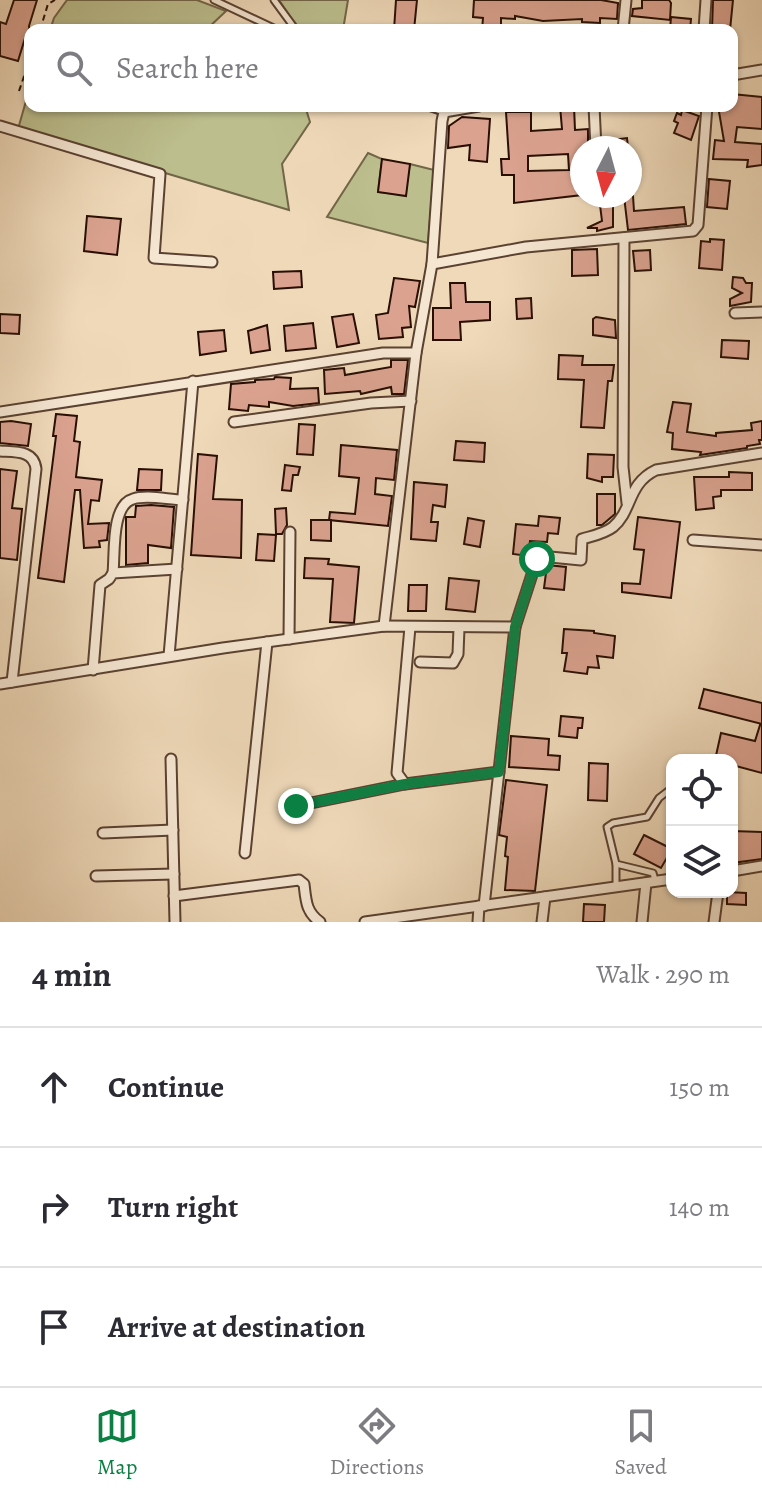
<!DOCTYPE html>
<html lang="en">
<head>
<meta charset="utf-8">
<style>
	:root { --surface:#fff; --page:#f7f7f7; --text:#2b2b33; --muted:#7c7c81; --line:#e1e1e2; --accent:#0b8043 }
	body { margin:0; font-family:Alegreya,serif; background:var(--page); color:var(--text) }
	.controls { position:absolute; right:24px; bottom:24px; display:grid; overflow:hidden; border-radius:16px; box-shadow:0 2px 6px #0004 }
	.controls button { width:72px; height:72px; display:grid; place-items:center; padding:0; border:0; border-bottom:2px solid var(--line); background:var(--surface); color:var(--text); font:40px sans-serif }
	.compass { position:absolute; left:570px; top:136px; width:72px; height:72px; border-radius:50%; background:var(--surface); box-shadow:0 2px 6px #0004; rotate:186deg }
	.stop { position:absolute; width:24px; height:24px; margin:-18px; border:6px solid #0b8043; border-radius:50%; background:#fff }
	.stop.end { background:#0b8043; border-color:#fff; box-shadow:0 2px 8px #0008 }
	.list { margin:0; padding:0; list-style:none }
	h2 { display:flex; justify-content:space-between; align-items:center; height:104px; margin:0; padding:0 32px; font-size:34px }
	h2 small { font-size:26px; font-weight:400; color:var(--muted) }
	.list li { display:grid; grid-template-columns:52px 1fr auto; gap:24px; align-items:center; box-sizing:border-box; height:120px; padding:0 32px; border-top:2px solid var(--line) }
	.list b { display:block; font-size:30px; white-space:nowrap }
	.list em { font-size:26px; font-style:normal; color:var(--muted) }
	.icon { flex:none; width:44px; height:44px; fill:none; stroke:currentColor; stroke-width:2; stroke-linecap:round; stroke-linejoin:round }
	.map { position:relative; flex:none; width:762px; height:922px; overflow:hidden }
	.search { position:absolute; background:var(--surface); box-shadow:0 2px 6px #0004; left:24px; right:24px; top:24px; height:88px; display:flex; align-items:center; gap:20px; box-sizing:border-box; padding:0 28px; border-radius:16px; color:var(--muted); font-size:30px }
	.sheet { height:464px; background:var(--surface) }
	nav { display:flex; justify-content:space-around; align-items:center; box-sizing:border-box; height:112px; border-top:2px solid var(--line); background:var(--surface); font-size:22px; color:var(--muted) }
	nav a { display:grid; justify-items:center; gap:4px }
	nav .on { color:var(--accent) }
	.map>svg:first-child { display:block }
	.green { fill:#bcbe8d; stroke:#726648; stroke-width:2 }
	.building { fill:#daa28f; stroke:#290e04; stroke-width:2; fill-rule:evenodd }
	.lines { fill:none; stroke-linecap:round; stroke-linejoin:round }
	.service-casing { stroke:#5a4131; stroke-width:9 }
	.minor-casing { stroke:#5a4131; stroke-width:13 }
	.path { stroke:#290e04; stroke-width:2; stroke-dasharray:6 4; stroke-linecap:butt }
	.service { stroke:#f5e6d2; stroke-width:5 }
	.minor { stroke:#f5e6d2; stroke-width:9 }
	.route { stroke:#0b8043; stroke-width:10 }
</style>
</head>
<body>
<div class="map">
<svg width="762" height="922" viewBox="0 0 762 922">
	<rect width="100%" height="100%" fill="#efd9b9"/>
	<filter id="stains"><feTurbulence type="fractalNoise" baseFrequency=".0025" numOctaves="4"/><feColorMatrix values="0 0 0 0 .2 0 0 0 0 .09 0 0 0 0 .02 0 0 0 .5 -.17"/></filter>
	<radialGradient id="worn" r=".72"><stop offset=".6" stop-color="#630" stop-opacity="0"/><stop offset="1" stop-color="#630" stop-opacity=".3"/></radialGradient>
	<g class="green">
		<polygon points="67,0 197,0 226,11 206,30 50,30 54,18"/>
		<polygon points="279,0 348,0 343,30 299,30"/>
		<polygon points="30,87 30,106 305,106 310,122 282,164 289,210 18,129"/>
		<polygon points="368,153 382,159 378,192 405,195 410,164 434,170 428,243 327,217"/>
	</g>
	<g class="building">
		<polygon points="14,0 37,0 29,26 30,36 26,35 18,61 0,56 0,22 6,24"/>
		<polygon points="396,0 417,0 414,30 394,30"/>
		<polygon points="474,0 601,0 618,3 617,19 600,18 600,23 582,22 582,19 543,21 515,16 515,19 501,18 501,30 482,30 483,18 473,17"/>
		<polygon points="642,0 669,0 671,3 670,20 632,16 633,9 642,8"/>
		<polygon points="713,0 733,0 730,30 712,30"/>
		<polygon points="671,17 691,19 690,30 670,30"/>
		<polygon points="732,94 762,97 762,129 737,127 735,142 762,144 762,165 747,167 748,160 713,159 715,140 724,141 718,106 732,106"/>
		<path d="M 560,106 L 574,106 L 575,130 L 588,129 L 588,148 L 582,148 L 582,195 L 514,203 L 514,175 L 502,175 L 501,159 L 509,159 L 506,112 L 531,112 L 531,131 L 562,129 ZM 568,154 L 569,170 L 528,171 L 528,156 Z"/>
		<polygon points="682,110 699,116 691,140 674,133 678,123 674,121 677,113 681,115"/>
		<polygon points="462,117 490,119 487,162 469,160 470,145 448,148 449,126"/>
		<polygon points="627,138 628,148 604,148 603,141"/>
		<polygon points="382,159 410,164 406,196 378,192"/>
		<polygon points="709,179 730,181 727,209 707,207"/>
		<polygon points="624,196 633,196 634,211 684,207 686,224 628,230"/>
		<polygon points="613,204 613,227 597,231 597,228 587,228 602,221 600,205"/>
		<polygon points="87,216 121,219 117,255 84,251"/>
		<polygon points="710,239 724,240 722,270 699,268 701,241 710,242"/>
		<polygon points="597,249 598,275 572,276 572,250"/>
		<polygon points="650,250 651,270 635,271 633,251"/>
		<polygon points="301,271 302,287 274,289 273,272"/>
		<polygon points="733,277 743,278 746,283 752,283 751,302 730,306 730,299 742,293 732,288"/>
		<polygon points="394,278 420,281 415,307 409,306 411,327 402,328 403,337 379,339 376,315 388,313"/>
		<polygon points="450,283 465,283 466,302 490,302 490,320 460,322 461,340 433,340 433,308 451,308"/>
		<polygon points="531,298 532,318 517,319 516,299"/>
		<polygon points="0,314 20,315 19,334 0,333"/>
		<polygon points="353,314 359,343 337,347 332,317"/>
		<polygon points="596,317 615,320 616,338 593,335 593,319"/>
		<polygon points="313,323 316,348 286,351 284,326"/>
		<polygon points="267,325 270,350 251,353 248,331"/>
		<polygon points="224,330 226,351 200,355 198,332"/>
		<polygon points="722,340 749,341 748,359 721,357"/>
		<polygon points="559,355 583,356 582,365 614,365 612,381 608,381 604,428 581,427 584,380 558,379"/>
		<polygon points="391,360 408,360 404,394 392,394 391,387 361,394 360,391 325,394 324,370 344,368 345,375 391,367"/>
		<polygon points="275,377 291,378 290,389 318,388 319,403 293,406 269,402 269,407 249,405 248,411 229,409 231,384 255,382 255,380 274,379"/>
		<polygon points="673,402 691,404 687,432 716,436 716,433 752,430 751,423 762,421 762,440 759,440 760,444 747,446 747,448 700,455 701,452 672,449 673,433 667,432"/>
		<polygon points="56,414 77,416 74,441 80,442 76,477 102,480 99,501 91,500 88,524 109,523 107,540 99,541 100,547 84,548 80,490 75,490 64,582 38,578 56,436 53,436"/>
		<polygon points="11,421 31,424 28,446 0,443 0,422"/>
		<polygon points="299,424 315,425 313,455 297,454"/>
		<polygon points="456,441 485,443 484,462 454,460"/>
		<polygon points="341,445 397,450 394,480 376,478 375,494 392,496 388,526 329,520 330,512 355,514 359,478 339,476"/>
		<polygon points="198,454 217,456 213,499 242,500 241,558 191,555"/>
		<polygon points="588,454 614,455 613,477 602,477 602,482 587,478"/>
		<polygon points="285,465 300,467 298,475 293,475 291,491 282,490"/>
		<polygon points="0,469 17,471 12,508 22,509 17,560 0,558"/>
		<polygon points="139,469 162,470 161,490 137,490"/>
		<polygon points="729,472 752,473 752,490 721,490 721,496 713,497 714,508 696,510 694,477 729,477"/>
		<polygon points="414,482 447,485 445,507 433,505 431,522 438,522 436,541 411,539"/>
		<polygon points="597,494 615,494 615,514 602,525 597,525"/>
		<polygon points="151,505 174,507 171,548 148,545 148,563 126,565 126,517 135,517 136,506"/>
		<polygon points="286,508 287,525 282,534 276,534 275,509"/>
		<polygon points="539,516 560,518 558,534 548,533 547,542 530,541 528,556 513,554 516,524 538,526"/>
		<polygon points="638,517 680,522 671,598 622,592 622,583 640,584 644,550 634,549"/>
		<polygon points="468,518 484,521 480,547 464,544"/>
		<polygon points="311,520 331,520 331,541 311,540"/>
		<polygon points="258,534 276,535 274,561 256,560"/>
		<polygon points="305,558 329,559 328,564 359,567 354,623 330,622 333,579 304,578"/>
		<polygon points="547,565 566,567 564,590 544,588"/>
		<polygon points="449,578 479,581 475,612 446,609"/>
		<polygon points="409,585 427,585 426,611 408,611"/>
		<polygon points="564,629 594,631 594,633 615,636 613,658 597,656 599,668 588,667 587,674 564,671 567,653 562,653"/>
		<polygon points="704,689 762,703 762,724 699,708"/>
		<polygon points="561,716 583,718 582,728 578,728 577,738 559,736"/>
		<polygon points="760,725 762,725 762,773 732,765 732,760 715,760 721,733 755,741"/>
		<polygon points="511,736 549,739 548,755 560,756 559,770 509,767"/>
		<polygon points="589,763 608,764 607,801 588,800"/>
		<polygon points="506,780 547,785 535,891 505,890 508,857 505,856 507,837 499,835"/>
		<polygon points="732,831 762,832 762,859 732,863"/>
		<polygon points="644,835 672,849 661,868 634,854"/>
		<polygon points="727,892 746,893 746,905 727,904"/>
		<polygon points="584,904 605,905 604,922 583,922"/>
	</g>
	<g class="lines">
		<g class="service-casing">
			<g id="service">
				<polyline points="214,0 278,30"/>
				<polyline points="274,0 296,30"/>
				<polyline points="425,106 443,112"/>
				<polyline points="616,864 616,887"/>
				<polyline points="655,880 653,873 616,864 607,827 613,823 647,817 659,798 672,788"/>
			</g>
		</g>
		<g class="minor-casing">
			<g id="minor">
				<polyline points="623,30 626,0"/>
				<polyline points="704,30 706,0"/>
				<polyline points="732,75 762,70"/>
				<polyline points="594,106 596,148"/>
				<polyline points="0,126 160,174 154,258 212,262"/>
				<polyline points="624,238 623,467 627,503"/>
				<polyline points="432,264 526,247 693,231 698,225 707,106"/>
				<polyline points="735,313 762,312"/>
				<polyline points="0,412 383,353 416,353"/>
				<polyline points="234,422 371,403 411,401"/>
				<path d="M 0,451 C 15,452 34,450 36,469 L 12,682"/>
				<polyline points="693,540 762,545"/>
				<path d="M 113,573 C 115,554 111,505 133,499 C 147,494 169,500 183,500"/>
				<polyline points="384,626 416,353 432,264 442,121 444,112 479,106"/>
				<polyline points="410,627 397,773 405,784 499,772"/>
				<polyline points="289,639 290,532"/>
				<polyline points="169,656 193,381"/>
				<polyline points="420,662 453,663 458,654 459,628"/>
				<polyline points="93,670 100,585 109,579 113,573 177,569"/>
				<path d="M 0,684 L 223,648 L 384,626 L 515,627 L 537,559 L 540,556 L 581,560 L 582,539 C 592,536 604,534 613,527 C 633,510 627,484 656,470 L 762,453"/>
				<polyline points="171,759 175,922"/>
				<polyline points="296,806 405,784"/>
				<polyline points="103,833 173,830"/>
				<polyline points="245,853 267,642"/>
				<polyline points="732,871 762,866"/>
				<polyline points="96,876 174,874"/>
				<path d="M 174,896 L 299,880 L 304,884 C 306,901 306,912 320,922"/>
				<polyline points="484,906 515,627"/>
				<polyline points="365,922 672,879"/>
				<polyline points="478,922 479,906"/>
				<polyline points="542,922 545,897"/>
				<polyline points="642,922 646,883"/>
				<polyline points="714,922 718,892"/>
			</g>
		</g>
		<g class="path">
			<polyline points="40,30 48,4 55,0"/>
			<polyline points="19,91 30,59"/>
		</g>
		<use href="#service" class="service"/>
		<use href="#minor" class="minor"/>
	</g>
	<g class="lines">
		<polyline class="route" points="296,806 405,784 499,772 515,627 537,559"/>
	</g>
	<rect width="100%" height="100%" filter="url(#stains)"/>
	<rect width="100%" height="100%" fill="url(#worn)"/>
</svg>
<div class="controls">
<button><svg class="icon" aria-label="locate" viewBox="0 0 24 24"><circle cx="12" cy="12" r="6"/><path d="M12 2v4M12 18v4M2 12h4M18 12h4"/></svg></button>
<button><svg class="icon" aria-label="layers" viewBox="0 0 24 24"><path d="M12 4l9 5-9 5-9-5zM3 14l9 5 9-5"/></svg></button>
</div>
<svg class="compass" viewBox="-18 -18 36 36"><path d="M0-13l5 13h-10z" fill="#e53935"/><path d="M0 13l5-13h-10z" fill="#7c7c81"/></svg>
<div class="stop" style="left:537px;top:559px"></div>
<div class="stop end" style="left:296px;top:806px"></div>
<div class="search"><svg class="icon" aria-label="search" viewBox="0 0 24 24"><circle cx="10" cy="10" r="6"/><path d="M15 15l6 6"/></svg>Search here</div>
</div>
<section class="sheet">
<h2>4 min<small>Walk · 290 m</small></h2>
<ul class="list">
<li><svg class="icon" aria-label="ahead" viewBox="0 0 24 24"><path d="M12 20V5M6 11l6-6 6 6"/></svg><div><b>Continue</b></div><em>150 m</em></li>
<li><svg class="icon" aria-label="right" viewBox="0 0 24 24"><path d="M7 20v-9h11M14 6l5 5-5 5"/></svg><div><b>Turn right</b></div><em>140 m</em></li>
<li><svg class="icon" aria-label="arrive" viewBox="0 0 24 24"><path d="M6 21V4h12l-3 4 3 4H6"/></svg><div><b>Arrive at destination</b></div></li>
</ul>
</section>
<nav>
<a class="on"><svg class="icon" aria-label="map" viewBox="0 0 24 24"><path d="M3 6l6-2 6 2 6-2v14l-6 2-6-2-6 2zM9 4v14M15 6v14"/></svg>Map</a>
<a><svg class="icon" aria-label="directions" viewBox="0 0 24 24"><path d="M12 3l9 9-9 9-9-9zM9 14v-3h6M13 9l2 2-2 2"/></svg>Directions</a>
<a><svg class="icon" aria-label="saved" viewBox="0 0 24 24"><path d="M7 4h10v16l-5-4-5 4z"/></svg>Saved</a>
</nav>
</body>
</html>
